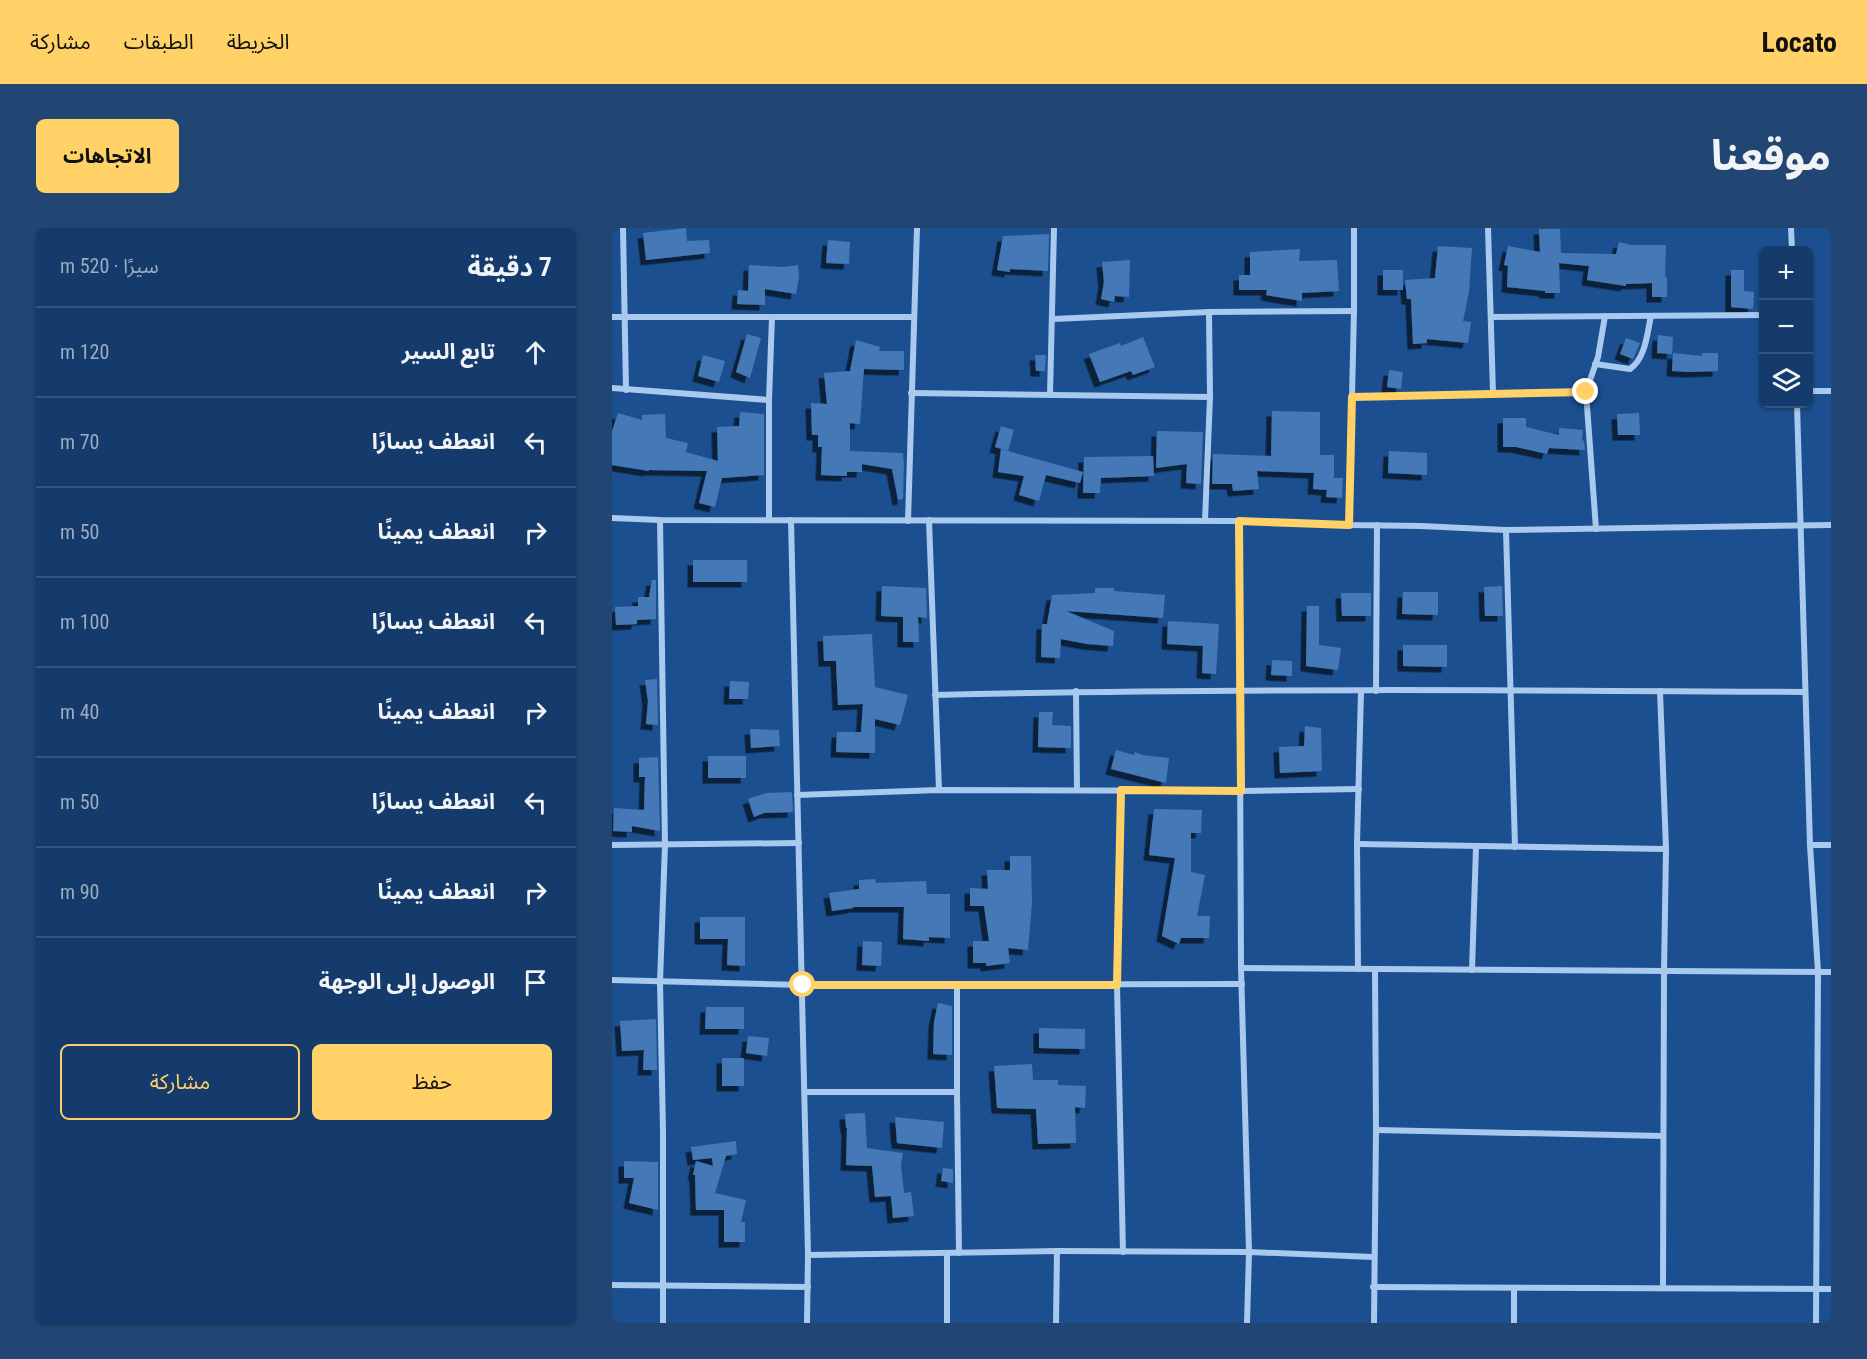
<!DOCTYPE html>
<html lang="ar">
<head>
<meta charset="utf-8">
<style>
	:root { --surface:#143b6b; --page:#214673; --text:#f1f3f6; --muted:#9dadc1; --line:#33557e; --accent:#ffd166 }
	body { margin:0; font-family:"Roboto Condensed","Noto Sans Arabic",sans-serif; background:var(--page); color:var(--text); direction:rtl }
	.controls { position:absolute; right:18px; top:18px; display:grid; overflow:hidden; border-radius:9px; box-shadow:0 2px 4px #0004 }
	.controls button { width:54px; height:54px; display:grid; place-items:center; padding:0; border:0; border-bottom:2px solid var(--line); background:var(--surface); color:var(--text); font:30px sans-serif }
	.stop { position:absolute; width:18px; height:18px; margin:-14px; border:4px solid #ffd166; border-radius:50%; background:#fff }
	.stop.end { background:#ffd166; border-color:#fff; box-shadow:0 2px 6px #0008 }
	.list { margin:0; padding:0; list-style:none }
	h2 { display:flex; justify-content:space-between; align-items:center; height:78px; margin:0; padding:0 24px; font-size:26px }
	h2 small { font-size:20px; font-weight:400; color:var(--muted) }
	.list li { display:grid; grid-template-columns:39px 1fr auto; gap:18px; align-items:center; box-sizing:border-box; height:90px; padding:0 24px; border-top:2px solid var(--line) }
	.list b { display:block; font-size:22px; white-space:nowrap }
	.list em { font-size:20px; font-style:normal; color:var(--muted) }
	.actions { display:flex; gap:12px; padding:18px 24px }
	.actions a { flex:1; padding:14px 0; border:2px solid var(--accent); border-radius:9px; text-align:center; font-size:21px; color:var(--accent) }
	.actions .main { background:var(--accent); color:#111 }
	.icon { flex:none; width:33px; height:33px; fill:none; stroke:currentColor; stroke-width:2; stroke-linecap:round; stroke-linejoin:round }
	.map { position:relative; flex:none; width:1219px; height:1095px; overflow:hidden; direction:ltr; border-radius:9px }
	header { display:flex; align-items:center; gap:36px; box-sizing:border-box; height:84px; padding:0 30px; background:var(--accent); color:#111 }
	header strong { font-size:28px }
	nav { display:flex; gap:33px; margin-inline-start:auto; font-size:21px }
	.intro { display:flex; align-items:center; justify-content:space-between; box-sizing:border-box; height:144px; padding:0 36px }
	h1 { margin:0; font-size:42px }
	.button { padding:15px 27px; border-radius:9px; background:var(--accent); color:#111; font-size:21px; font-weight:700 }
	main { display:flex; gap:36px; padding:0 36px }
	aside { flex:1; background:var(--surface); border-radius:9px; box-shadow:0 2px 4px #0004 }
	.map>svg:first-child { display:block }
	.building { fill:#4478b7; filter:url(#shadow) }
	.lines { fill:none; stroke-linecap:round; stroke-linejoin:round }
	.minor { stroke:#a9c9ee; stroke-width:6 }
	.route { stroke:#ffd166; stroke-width:8 }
</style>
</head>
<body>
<header>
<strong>Locato</strong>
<nav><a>الخريطة</a><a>الطبقات</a><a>مشاركة</a></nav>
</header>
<div class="intro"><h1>موقعنا</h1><a class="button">الاتجاهات</a></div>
<main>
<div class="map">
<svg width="1219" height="1095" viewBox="0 0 1219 1095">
	<defs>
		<filter id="shadow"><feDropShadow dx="-5.5" dy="5.5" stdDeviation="0" flood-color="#0009"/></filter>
	</defs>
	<rect width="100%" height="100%" fill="#1b4f8f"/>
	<g class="building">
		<polygon points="74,0 75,13 97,12 98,25 34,32 31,5"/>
		<polygon points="927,1 948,1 949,25 1004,26 1007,14 1019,17 1054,17 1053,49 1055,49 1055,69 1040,69 1040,55 1014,56 1014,58 975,52 977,38 947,35 948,65 933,65 933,63 895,59 896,38 892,37 896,18 928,24"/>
		<polygon points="437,6 436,43 398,41 398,44 385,42 391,8"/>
		<polygon points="216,12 238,14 237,36 214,35"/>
		<polygon points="826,18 860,20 857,64 851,93 859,94 856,115 815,111 815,115 801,116 799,71 795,71 793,52 823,50"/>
		<polygon points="688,21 687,33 725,32 727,63 690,65 690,73 654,67 655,62 627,62 627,47 638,47 638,24"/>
		<polygon points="518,32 517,69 503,68 502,74 489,71 492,54 490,34"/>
		<polygon points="137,37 170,39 186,37 187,49 184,66 153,61 153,77 125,76 126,62 136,63"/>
		<rect x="771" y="42" width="20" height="20"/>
		<polygon points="1119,42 1132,42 1132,63 1142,64 1141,81 1119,79"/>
		<polygon points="135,106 149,110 138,150 124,144"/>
		<polygon points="1046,107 1061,109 1060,126 1045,125"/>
		<polygon points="531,109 543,139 521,147 519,143 488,154 477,126 508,115 509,118"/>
		<polygon points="1014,110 1028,115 1021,131 1008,126"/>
		<polygon points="244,112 268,119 267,123 292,123 292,142 252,141 248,196 238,195 238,223 291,225 292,236 291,271 286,272 280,241 250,236 250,244 235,244 235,248 209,247 210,219 206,219 206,207 200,207 199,175 215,176 212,145 238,143"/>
		<polygon points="1061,125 1090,128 1090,125 1106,125 1106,143 1078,144 1060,143"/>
		<polygon points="91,127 113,133 107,154 86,148"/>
		<polygon points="423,127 434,127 433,143 424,143"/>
		<polygon points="777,142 791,144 789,161 775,159"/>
		<polygon points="660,183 708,184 708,227 722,227 722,250 731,250 730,270 714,269 715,262 701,261 702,245 645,243 647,261 621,263 620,256 600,256 601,226 659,228"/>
		<polygon points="128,184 152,186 152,247 110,250 103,279 87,275 95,243 37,242 37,243 0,237 0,203 6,185 30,192 30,187 53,186 54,210 76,215 74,224 106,233 105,199 127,198"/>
		<polygon points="1027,185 1028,207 1006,207 1005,186"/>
		<polygon points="891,190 914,190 914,199 947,207 947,200 971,202 970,212 972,213 973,222 937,220 935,226 904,219 891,219"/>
		<polygon points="389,198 402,202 396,223 383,219"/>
		<polygon points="545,203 591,204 589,256 574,255 575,236 544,240"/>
		<polygon points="389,221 471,244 468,255 434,247 427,273 407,267 412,248 386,244"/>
		<polygon points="777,223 815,225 815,247 776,245"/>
		<polygon points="541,228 542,248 489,250 488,265 471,265 472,229"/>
		<rect x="81" y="332" width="54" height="22"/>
		<polygon points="40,352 44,352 44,391 25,392 25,396 4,397 3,379 26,378 26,369 37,369"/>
		<polygon points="270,358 314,360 315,390 306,389 307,414 291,414 291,389 269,388"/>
		<polygon points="890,358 891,388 873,388 872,359"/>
		<polygon points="483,360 502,360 502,363 553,367 551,390 454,383 502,403 501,418 475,416 449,411 448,430 429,429 430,396 435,396 440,367 483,365"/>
		<polygon points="791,364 826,364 826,387 790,386"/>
		<polygon points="729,365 759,365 759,388 730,388"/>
		<polygon points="695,378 707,378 707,417 729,420 726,442 694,438"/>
		<polygon points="556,393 607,396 604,446 590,445 591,418 555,416"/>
		<polygon points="260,406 263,459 296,467 288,497 263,491 263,525 224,524 225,504 249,504 251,476 226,477 224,433 212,433 211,408"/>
		<polygon points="791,417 835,417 835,439 791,438"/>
		<polygon points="660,432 680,433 680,448 659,447"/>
		<polygon points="45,451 46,497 34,496 36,473 33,452"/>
		<polygon points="118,453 137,454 136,471 117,471"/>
		<polygon points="427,484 441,484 440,497 459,498 459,520 426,519"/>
		<polygon points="693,498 709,500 710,543 668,545 667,519 692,518"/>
		<polygon points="138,501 167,502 168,518 139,520"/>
		<polygon points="504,522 522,527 523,524 531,527 557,530 554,555 499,541"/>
		<rect x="96" y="528" width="38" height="22"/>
		<polygon points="46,529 48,603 20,598 20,604 1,603 2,580 32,582 33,549 27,549 27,530"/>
		<polygon points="180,564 181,584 152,585 142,589 136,571 154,565"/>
		<polygon points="542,581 590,582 589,605 579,605 579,644 593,647 585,688 598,688 597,710 569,710 567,716 550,708 563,630 537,627"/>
		<polygon points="398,628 419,628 420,676 416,722 396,720 398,735 374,738 374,735 361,735 361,713 377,713 372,678 358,678 358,660 376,661 375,642 398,642"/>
		<polygon points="263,651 264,655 314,653 315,666 338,666 338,710 317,709 317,713 291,711 292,679 241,679 241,680 220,683 217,665 247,661 247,652"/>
		<polygon points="88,689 133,689 133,738 115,737 116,711 88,711"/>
		<polygon points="251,713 270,714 269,738 250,737"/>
		<polygon points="326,775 340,778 340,827 321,826 322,794"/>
		<polygon points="94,779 132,779 132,801 93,801"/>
		<polygon points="44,791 45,842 31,842 32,822 10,823 8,793"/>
		<polygon points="427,800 473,801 473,821 427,820"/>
		<polygon points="136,808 157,810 155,828 134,825"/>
		<rect x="110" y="830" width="22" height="28"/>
		<polygon points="420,836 421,852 446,852 446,857 474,858 473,880 463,879 464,915 426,916 424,881 385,880 382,838"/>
		<polygon points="253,885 255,920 291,925 289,937 292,965 299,964 302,988 281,990 279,968 263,969 260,938 234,937 235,900 234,900 233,886"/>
		<polygon points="283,889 332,894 330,920 285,915"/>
		<polygon points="124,913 125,926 114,928 103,965 134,972 129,994 133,994 133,1014 112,1014 112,982 84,982 83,947 81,947 84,933 101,938 100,930 81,932 79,919"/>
		<polygon points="12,933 46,934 46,982 17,975 22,950 12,950"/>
		<polygon points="331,940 341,941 341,955 329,953"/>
	</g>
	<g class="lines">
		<g class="minor">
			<polyline points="11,0 14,162"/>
			<polyline points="876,0 881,165"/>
			<polyline points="1179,0 1180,22"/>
			<polyline points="0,89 302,89"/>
			<polyline points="879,89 1152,87"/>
			<polyline points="441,91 597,84 742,83"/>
			<path d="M 983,136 L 1018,141 C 1034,130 1035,105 1039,88"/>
			<polyline points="0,160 157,172"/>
			<polyline points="1196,163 1219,163"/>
			<polyline points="299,165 598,169"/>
			<polyline points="438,167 442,0"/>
			<polyline points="740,169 974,164"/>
			<polyline points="1185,176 1198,617 1206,744 1204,1095"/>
			<polyline points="0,290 48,292 627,293 737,297 809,298 894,302 1219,297"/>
			<polyline points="48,292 53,617 48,754 51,903 51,1095"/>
			<polyline points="157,292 157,172 160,89"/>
			<polyline points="179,292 196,1027 195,1095"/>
			<polyline points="317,292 327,562"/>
			<polyline points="296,293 305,0"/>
			<polyline points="593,293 598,169 597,84"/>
			<polyline points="627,293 629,740 637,1024 635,1095"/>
			<polyline points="737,297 742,83 742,0"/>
			<polyline points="984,301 974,164 986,129 993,88"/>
			<polyline points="894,302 903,619"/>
			<polyline points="464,463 465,562"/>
			<polyline points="764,463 765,297"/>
			<polyline points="1048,463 1054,621 1052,744 1051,1060"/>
			<path d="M 323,467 C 613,460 903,462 1193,464"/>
			<polyline points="509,562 505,757 511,1024"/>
			<polyline points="185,567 327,562 629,563 747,561"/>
			<polyline points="745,616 1054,621"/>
			<polyline points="0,617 187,615"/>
			<polyline points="1198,617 1219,617"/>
			<polyline points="629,740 1219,744"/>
			<polyline points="746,741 745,616 749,463"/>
			<polyline points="860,742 864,619"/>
			<polyline points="0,752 191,757 630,756"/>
			<polyline points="345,757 345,864 347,1025"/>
			<polyline points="193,864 345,864"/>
			<polyline points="764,902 1051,908"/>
			<polyline points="196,1027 445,1023 637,1024 761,1029"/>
			<polyline points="0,1057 196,1059"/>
			<polyline points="761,1059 1219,1061"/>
			<polyline points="335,1095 335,1026"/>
			<polyline points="444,1095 445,1023"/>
			<polyline points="762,1095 764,902 763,742"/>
			<polyline points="902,1095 902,1060"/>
		</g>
	</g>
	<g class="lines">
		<polyline class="route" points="191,757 505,757 509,562 629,563 627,293 737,297 740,169 974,164"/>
	</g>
</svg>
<div class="controls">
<button>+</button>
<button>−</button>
<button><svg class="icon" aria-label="layers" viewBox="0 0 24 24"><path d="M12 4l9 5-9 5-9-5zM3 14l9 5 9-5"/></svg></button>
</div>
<div class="stop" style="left:191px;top:757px"></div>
<div class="stop end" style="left:974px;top:164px"></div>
</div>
<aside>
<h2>7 دقيقة<small>سيرًا · 520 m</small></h2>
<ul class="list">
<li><svg class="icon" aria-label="ahead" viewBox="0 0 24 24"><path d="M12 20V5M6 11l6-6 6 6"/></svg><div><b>تابع السير</b></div><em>120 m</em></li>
<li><svg class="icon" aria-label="left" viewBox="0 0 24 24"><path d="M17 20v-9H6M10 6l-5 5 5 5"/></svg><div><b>انعطف يسارًا</b></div><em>70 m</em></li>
<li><svg class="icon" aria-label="right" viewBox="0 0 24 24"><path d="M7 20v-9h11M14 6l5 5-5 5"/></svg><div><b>انعطف يمينًا</b></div><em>50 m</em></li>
<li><svg class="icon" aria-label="left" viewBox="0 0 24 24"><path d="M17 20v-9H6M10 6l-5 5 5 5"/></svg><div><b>انعطف يسارًا</b></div><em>100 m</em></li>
<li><svg class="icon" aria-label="right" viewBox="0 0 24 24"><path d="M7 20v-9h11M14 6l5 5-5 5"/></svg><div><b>انعطف يمينًا</b></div><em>40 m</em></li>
<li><svg class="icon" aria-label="left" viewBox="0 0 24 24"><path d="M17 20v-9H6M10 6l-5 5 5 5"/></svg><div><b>انعطف يسارًا</b></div><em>50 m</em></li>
<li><svg class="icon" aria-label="right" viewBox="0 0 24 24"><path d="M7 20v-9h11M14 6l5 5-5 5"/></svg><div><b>انعطف يمينًا</b></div><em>90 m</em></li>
<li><svg class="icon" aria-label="arrive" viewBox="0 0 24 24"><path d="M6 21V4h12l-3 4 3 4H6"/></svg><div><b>الوصول إلى الوجهة</b></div></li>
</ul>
<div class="actions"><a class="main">حفظ</a><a>مشاركة</a></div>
</aside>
</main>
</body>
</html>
